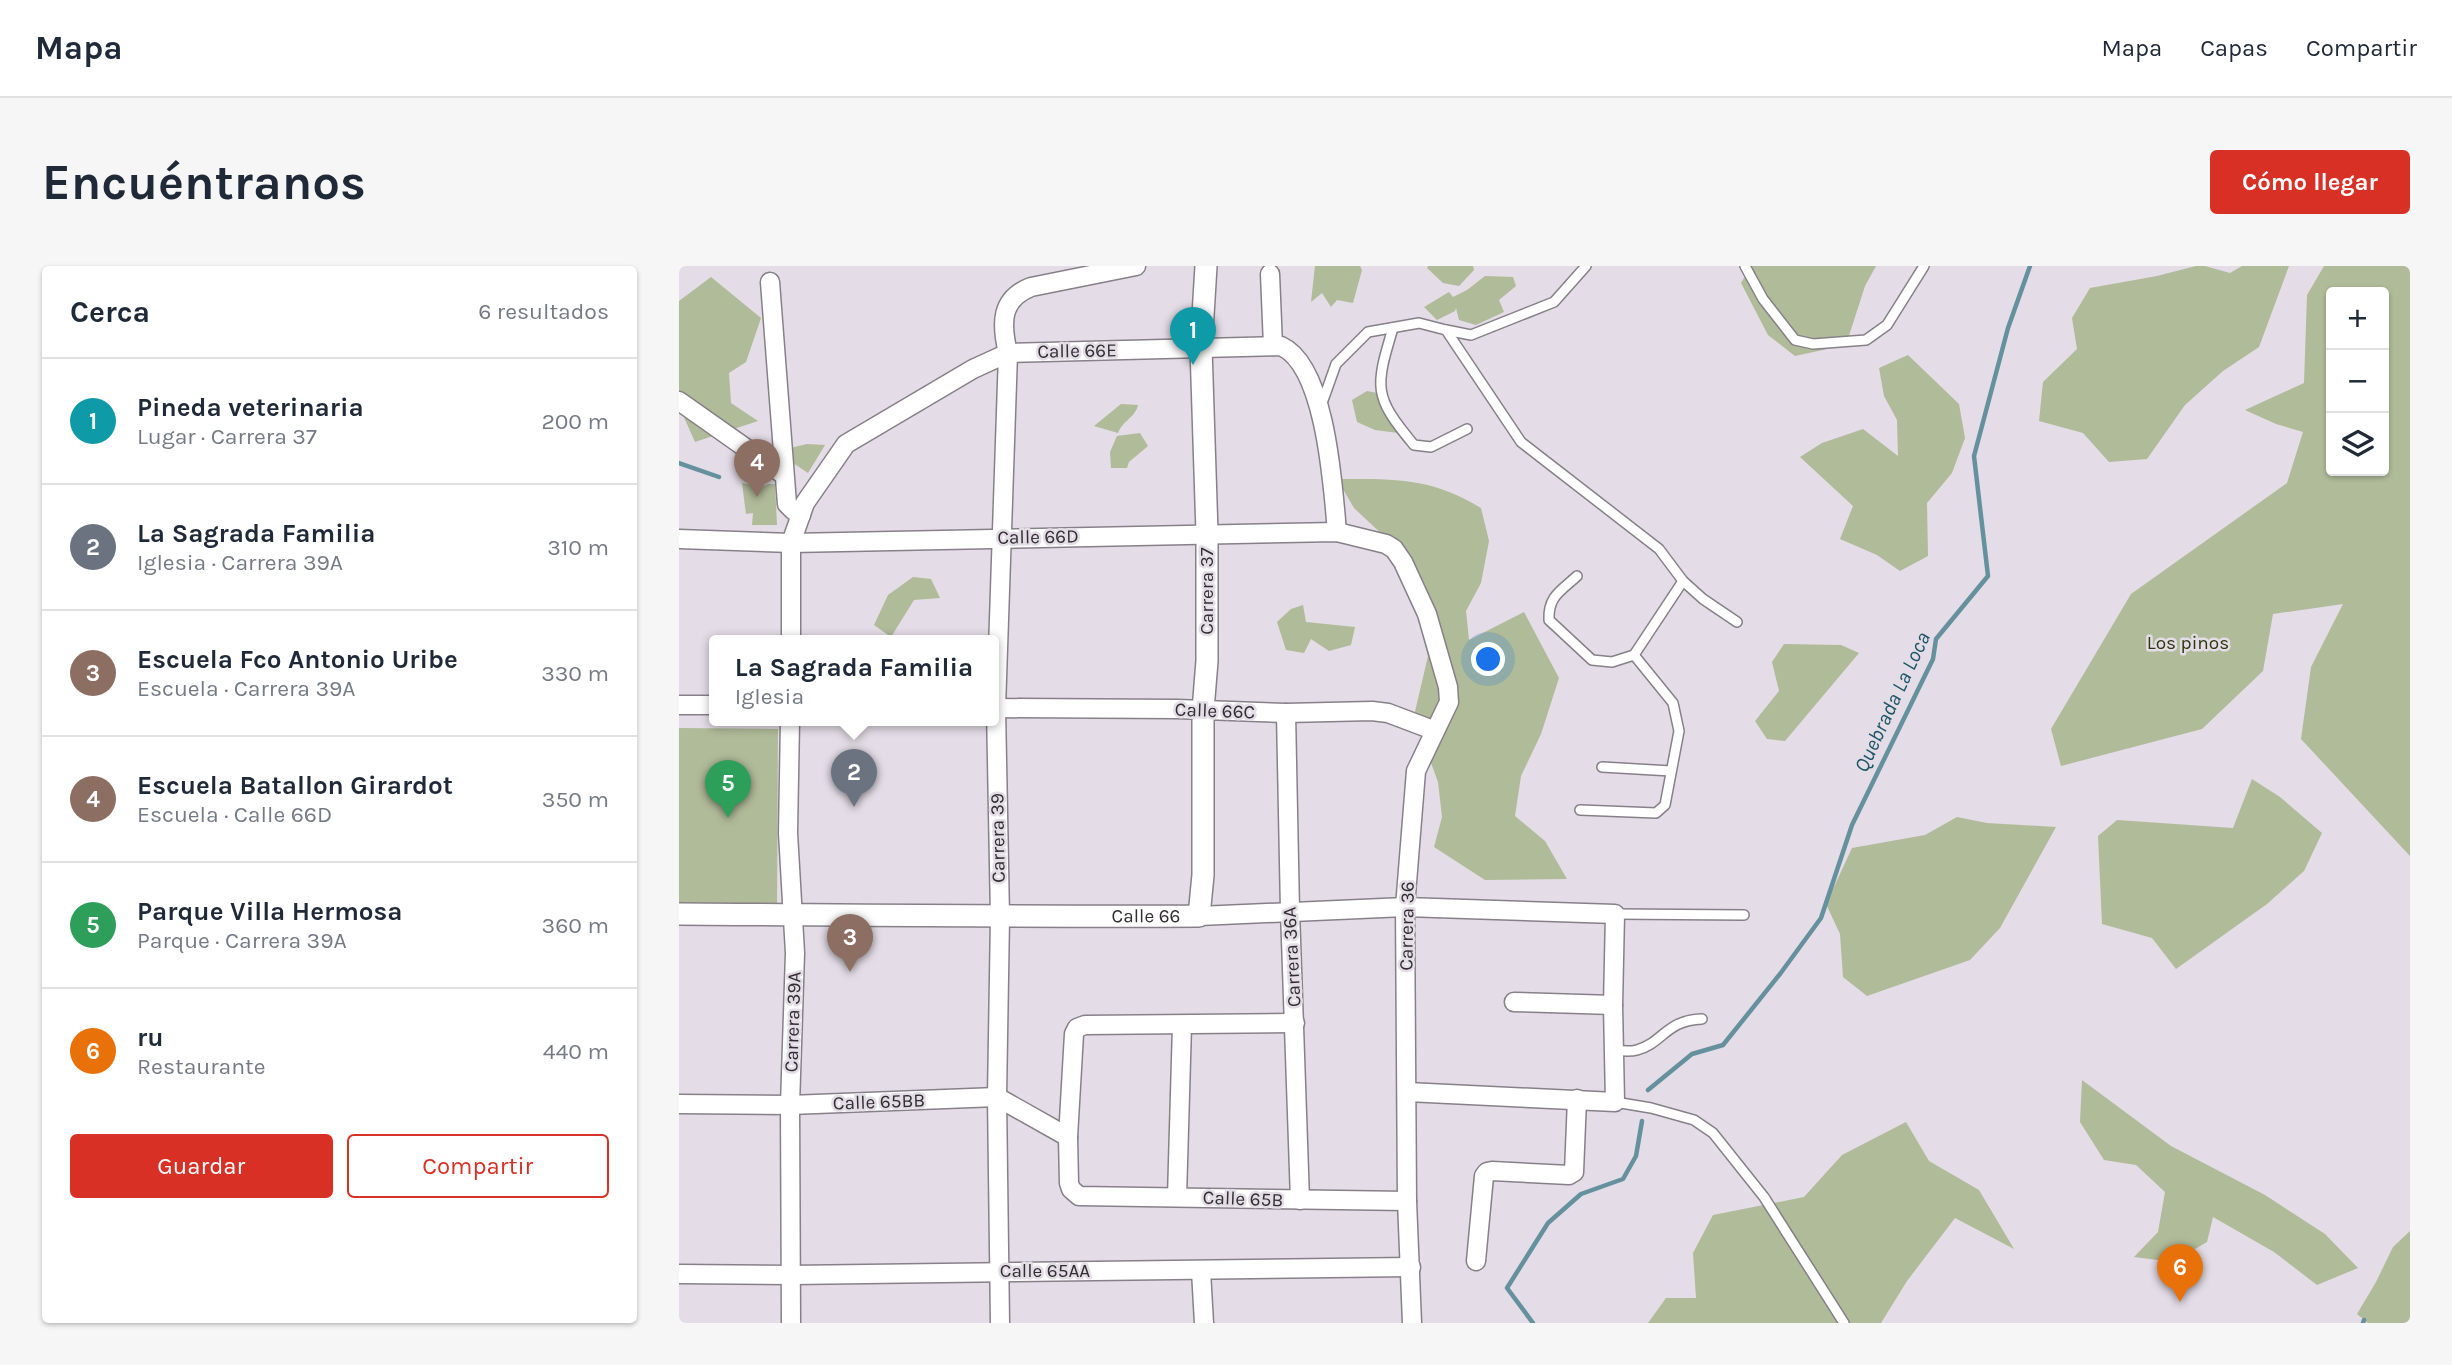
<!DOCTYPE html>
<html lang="es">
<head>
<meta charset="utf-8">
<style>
	:root { --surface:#fff; --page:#f6f6f7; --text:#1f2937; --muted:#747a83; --line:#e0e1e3; --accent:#d93025 }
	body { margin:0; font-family:Karla,sans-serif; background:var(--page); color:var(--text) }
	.controls { position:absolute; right:21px; top:21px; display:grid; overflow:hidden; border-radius:7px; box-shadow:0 2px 5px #0004 }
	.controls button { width:63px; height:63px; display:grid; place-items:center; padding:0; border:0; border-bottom:2px solid var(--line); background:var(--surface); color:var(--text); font:35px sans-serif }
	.you { position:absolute; left:810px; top:394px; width:24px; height:24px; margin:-18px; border:5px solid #fff; border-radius:50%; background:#1a73e8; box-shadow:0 0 0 10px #1a73e833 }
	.badge { display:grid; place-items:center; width:46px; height:46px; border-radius:50%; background:var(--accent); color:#fff; font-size:23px; font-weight:700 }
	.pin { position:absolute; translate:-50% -58px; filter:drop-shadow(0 2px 4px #0008) }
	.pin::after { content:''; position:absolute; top:37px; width:24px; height:21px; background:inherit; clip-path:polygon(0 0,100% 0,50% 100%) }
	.popup { position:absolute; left:30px; top:369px; width:290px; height:91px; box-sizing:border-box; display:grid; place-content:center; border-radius:7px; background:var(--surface); filter:drop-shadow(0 2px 5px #0005); font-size:23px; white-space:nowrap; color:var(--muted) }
	.popup b { font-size:26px; color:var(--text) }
	.popup::after { content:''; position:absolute; left:50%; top:100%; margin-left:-14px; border:14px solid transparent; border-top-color:var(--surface) }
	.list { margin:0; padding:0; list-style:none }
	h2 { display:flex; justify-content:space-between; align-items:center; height:91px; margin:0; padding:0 28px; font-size:30px }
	h2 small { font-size:23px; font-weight:400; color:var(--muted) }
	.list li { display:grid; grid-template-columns:46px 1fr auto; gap:21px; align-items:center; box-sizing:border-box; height:126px; padding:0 28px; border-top:2px solid var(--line) }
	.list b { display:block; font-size:26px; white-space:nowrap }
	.list p { margin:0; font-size:23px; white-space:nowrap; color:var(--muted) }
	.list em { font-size:23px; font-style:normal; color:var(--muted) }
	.actions { display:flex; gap:14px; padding:21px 28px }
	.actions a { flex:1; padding:16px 0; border:2px solid var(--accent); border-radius:7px; text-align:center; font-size:24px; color:var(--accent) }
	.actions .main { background:var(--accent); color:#fff }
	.icon { flex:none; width:38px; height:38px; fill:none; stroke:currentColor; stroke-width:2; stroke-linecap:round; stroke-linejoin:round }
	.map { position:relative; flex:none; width:1731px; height:1057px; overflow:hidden; border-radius:7px }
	header { display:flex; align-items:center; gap:42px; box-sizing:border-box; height:98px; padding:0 35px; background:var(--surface); border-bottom:2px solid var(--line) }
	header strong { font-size:33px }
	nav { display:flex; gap:38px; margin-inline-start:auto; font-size:24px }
	.intro { display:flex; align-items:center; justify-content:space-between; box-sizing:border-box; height:168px; padding:0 42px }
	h1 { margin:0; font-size:49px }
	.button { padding:18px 32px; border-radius:7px; background:var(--accent); color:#fff; font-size:24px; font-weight:700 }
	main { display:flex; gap:42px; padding:0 42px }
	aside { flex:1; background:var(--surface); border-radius:7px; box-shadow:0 2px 5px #0004 }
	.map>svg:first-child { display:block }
	.green { fill:#b0bb99; fill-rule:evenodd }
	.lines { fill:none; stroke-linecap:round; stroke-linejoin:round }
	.stream { stroke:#65919f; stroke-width:4.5 }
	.service-casing { stroke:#888089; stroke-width:12 }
	.minor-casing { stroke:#888089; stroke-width:21 }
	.tertiary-casing { stroke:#888089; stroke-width:24 }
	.service { stroke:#fff; stroke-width:9 }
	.minor { stroke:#fff; stroke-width:18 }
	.tertiary { stroke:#fff; stroke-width:21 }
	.labels { text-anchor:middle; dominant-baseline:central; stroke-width:5; stroke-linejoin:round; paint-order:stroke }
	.street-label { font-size:19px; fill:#312e31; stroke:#e4dce6 }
	.park-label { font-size:19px; fill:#2d380d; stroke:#e4dce6 }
	.water-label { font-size:21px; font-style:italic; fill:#1b5667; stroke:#e4dce6 }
</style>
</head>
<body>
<header>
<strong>Mapa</strong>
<nav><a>Mapa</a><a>Capas</a><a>Compartir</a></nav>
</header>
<div class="intro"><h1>Encuéntranos</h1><a class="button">Cómo llegar</a></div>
<main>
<aside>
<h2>Cerca<small>6 resultados</small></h2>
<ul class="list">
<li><span class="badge" style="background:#0f9aa8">1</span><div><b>Pineda veterinaria</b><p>Lugar · Carrera 37</p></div><em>200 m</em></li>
<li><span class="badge" style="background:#6b7280">2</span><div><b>La Sagrada Familia</b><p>Iglesia · Carrera 39A</p></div><em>310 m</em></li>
<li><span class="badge" style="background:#8d6e63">3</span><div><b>Escuela Fco Antonio Uribe</b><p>Escuela · Carrera 39A</p></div><em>330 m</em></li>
<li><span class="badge" style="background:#8d6e63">4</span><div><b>Escuela Batallon Girardot</b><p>Escuela · Calle 66D</p></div><em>350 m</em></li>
<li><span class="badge" style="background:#2e9e5b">5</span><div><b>Parque Villa Hermosa</b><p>Parque · Carrera 39A</p></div><em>360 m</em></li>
<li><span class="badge" style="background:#e8710a">6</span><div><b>ru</b><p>Restaurante</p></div><em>440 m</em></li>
</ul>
<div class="actions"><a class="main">Guardar</a><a>Compartir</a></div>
</aside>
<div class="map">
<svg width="1731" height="1057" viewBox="0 0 1731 1057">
	<rect width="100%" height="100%" fill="#e4dce6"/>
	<g class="green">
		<polygon points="636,0 681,0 683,4 674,37 658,34 652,41 643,27 632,36"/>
		<polygon points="749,0 794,0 795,4 780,20 764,17 748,2"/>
		<polygon points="1072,0 1197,0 1186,20 1167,79 1116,90 1089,69 1062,17"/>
		<polygon points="1517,0 1526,0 1551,7 1563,0 1610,0 1580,81 1544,105 1506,139 1468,193 1430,196 1404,167 1360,155 1364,116 1398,83 1393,52 1411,22 1478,10"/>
		<path d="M 1645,0 L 1731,0 L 1731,590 L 1622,473 L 1632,401 L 1664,338 L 1594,348 L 1584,405 L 1523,463 L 1382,500 L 1372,463 L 1452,328 L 1608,217 L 1624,166 L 1597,158 L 1566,144 L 1625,117 L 1628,29 ZM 1652,26 L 1705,26 L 1705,205 L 1652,205 Z"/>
		<polygon points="806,10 834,11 837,20 820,34 825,46 797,59 780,54 777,42 776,45 758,54 745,41 770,26 774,31 788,24"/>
		<polygon points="32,11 82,52 67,96 50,107 52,137 79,155 16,176 0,140 0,35"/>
		<polygon points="1229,89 1280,138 1286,172 1273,207 1248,237 1249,290 1221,305 1198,289 1161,273 1174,240 1121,191 1143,177 1184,163 1219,190 1218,154 1205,130 1200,102"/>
		<polygon points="688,125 704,128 718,151 719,167 696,164 678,156 673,134"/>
		<path d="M 442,138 L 459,139 C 456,152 444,154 439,167 L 415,160 Z"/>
		<polygon points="461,167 469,180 450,196 448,202 432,202 431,186 438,170"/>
		<polygon points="128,178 146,179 129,207 114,197 111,182"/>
		<path d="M 658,213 C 714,213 752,211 802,242 L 810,275 L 802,317 L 787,345 L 790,374 L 845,346 L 880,412 L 862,468 L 842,510 L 836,550 L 866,575 L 888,613 L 806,614 L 755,581 L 763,551 L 759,516 L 735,450 L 749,390 L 739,351 L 736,307 L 707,272 L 675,242 Z"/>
		<polygon points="63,217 75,219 79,223 89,218 96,218 98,259 73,259 74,247 67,248"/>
		<polygon points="234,311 252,313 261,332 235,334 212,371 195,359 209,329"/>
		<polygon points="624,339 627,356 676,361 672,379 650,385 632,373 625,387 607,384 598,356 612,343"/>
		<polygon points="1105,378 1162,379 1180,387 1106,475 1088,473 1076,455 1100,425 1093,396"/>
		<polygon points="0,462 99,463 98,643 0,641"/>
		<polygon points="1573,513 1601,531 1643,567 1625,605 1588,638 1497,703 1473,672 1423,658 1419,570 1438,554 1554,562"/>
		<polygon points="1278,551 1308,557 1377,561 1321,662 1291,694 1188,730 1164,711 1161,668 1147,638 1173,582 1246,569"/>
		<polygon points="1403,814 1492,880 1586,929 1646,968 1679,1002 1638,1019 1595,986 1534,951 1528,976 1494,996 1455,991 1479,966 1486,926 1457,899 1425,894 1401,856"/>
		<polygon points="1227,856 1250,895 1300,924 1335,983 1276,952 1228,1015 1202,1057 969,1057 987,1032 1017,1032 1014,987 1034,949 1125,931 1163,889"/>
		<polygon points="1731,965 1731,1057 1689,1057 1678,1048 1697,1016 1714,981"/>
	</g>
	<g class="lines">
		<g class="stream">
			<polyline points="0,197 40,211"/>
			<polyline points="969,824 1013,788 1044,779 1101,708 1142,652 1173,559 1254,393 1257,373 1309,310 1295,190 1329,62 1351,0"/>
			<polyline points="854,1057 828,1022 869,957 902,928 944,913 957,890 963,855"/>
			<polyline points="1684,1057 1685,1054"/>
		</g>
		<g class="service-casing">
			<g id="service">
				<polyline points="1066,0 1084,33 1116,74 1134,78 1187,74 1208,59 1245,0"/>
				<path d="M 714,62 C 696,122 694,130 735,179 L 752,181 L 788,163"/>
				<polyline points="767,64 792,69 875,36 907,0"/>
				<polyline points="642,140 657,98 689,66 740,57 767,64 842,176 980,283 1004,315 1024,333 1058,356"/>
				<path d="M 898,310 C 882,325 869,330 870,354 L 913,394 L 933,396 L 955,389"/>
				<polyline points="923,501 992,505"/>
				<polyline points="901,544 977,547 986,539 1000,465 994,437 955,389 1004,315"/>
				<polyline points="936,648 1065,649"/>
				<path d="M 935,784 C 942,785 951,786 958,784 C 984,777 987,754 1023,753"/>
				<polyline points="936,836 972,842 1015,854 1034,867 1085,931 1165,1057"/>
			</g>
		</g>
		<g class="minor-casing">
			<g id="minor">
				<polyline points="591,8 594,80"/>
				<polyline points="91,16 108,238 114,244 122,249"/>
				<polyline points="0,135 105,209"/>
				<polyline points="0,273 112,277 658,266 707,278 715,283 724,296 748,348 769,421 770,436 737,505 726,641 728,935 733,1057"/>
				<path d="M 112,375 L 112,277 L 126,237 L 167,178 L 294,103 L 329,87 L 602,80 C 647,100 654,221 658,266"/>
				<polyline points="0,439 35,439"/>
				<polyline points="315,442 498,443 607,447 693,445 709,447 754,464"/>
				<polyline points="607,447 611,645 621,934"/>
				<polyline points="111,455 109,567 116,687 111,839 112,1057"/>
				<polyline points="520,650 726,641 936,648 934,739 936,836 728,826"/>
				<polyline points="835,736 934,739"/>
				<polyline points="616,757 406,759 398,762 395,768 389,871 390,917 392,923 400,930 728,935"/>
				<polyline points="0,838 111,839 318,831 389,871"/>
				<polyline points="498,931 503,759"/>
				<polyline points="797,995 805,910 808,906 813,905 890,909 895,906 898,833"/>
				<polyline points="522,1005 525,1057"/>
				<polyline points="0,1008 112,1009 732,1001"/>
				<path d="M 321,1057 L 318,831 L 321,651 L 317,442 L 329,87 C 322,58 321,33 352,21 L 457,0"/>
			</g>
		</g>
		<g class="tertiary-casing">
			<g id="tertiary">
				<path id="s1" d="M 0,648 C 173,649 347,651 520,650 L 524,609 L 524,444 L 528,395 L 528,267 L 522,82 L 527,0"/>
			</g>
		</g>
		<use href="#service" class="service"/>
		<use href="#minor" class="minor"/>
		<use href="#tertiary" class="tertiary"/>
	</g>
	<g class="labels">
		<g class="street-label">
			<text transform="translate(398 85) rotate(-1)">Calle 66E</text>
			<text transform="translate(359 271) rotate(-1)">Calle 66D</text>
			<text transform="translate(528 325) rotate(-90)">Carrera 37</text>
			<text transform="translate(536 445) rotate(2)">Calle 66C</text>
			<text transform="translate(319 572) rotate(-91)">Carrera 39</text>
			<text stroke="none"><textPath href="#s1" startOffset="467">Calle 66</textPath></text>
			<text transform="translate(728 660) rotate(-89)">Carrera 36</text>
			<text transform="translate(613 691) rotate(-93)">Carrera 36A</text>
			<text transform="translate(114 756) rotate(-88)">Carrera 39A</text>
			<text transform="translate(200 836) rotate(-2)">Calle 65BB</text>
			<text transform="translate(564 933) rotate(2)">Calle 65B</text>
			<text x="366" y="1005">Calle 65AA</text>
		</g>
		<g class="park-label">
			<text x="1509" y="377">Los pinos</text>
		</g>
		<g class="water-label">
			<text transform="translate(1213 436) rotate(-65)">Quebrada La Loca</text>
		</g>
	</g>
</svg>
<div class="controls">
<button>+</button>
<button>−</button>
<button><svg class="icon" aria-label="layers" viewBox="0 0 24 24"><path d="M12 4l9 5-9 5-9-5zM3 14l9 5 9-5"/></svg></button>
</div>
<div class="you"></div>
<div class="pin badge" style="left:514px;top:99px;background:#0f9aa8">1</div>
<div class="pin badge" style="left:175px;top:541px;background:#6b7280">2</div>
<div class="popup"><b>La Sagrada Familia</b>Iglesia</div>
<div class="pin badge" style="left:171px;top:706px;background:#8d6e63">3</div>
<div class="pin badge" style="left:78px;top:231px;background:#8d6e63">4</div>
<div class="pin badge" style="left:49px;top:552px;background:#2e9e5b">5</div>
<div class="pin badge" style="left:1501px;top:1036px;background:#e8710a">6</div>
</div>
</main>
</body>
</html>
